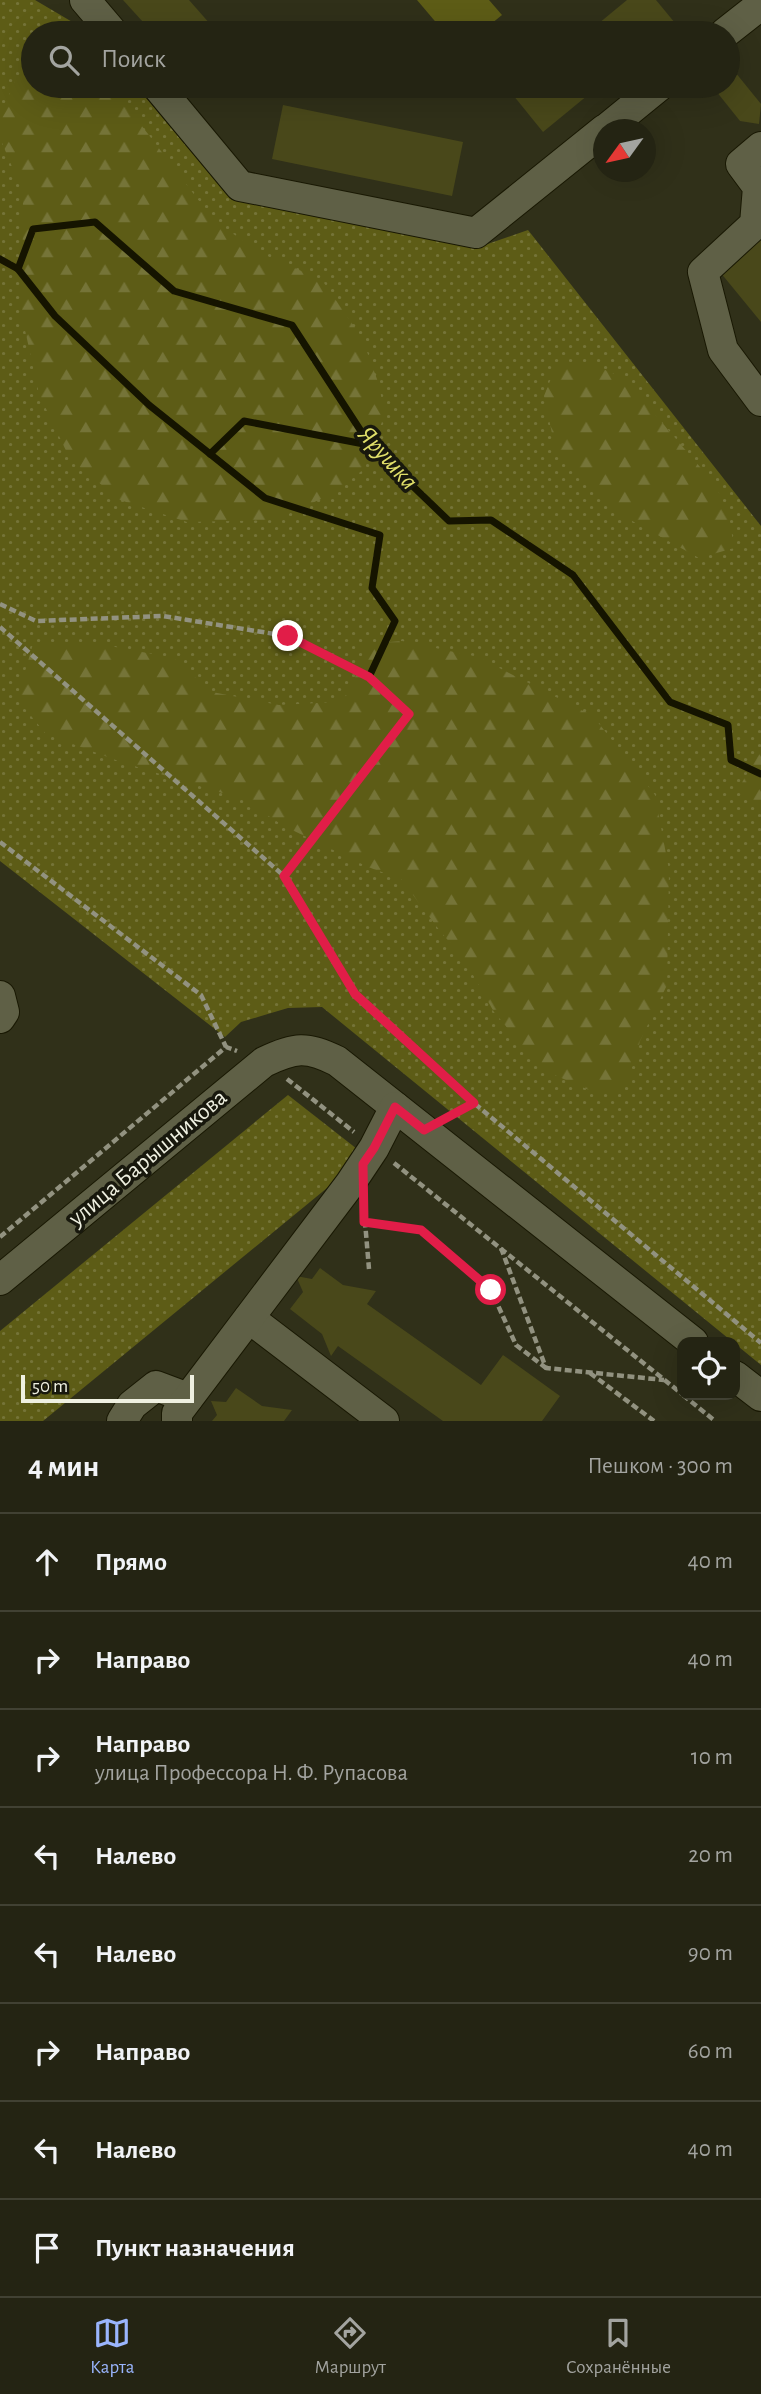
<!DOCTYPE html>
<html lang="ru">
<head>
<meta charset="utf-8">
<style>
	:root { --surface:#242413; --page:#303021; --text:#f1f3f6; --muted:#a3a4a0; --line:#414133; --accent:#9ab5fd }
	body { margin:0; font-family:"Alegreya Sans",sans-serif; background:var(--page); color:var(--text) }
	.controls { position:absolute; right:21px; bottom:21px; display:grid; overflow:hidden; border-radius:14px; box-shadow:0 7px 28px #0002 }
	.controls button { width:63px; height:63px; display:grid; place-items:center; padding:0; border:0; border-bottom:2px solid var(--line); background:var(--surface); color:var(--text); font:35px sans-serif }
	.compass { position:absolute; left:593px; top:119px; width:63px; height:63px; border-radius:50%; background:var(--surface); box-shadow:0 7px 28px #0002; rotate:237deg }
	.scale { position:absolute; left:21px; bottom:18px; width:173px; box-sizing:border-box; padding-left:7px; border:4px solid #eff0e1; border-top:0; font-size:19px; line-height:24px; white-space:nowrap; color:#eff0e1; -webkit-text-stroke:5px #18180d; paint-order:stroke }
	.stop { position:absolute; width:21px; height:21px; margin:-16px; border:5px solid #e11d48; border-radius:50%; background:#fff }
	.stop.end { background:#e11d48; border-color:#fff; box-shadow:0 2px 7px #0008 }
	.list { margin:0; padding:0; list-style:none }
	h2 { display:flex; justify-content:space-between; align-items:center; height:91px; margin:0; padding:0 28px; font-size:30px }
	h2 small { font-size:23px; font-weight:400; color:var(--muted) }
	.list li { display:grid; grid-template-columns:46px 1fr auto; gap:21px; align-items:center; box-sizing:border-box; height:98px; padding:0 28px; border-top:2px solid var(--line) }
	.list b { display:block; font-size:26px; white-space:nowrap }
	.list p { margin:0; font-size:23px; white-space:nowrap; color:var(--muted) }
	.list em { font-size:23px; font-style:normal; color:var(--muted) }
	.icon { flex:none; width:38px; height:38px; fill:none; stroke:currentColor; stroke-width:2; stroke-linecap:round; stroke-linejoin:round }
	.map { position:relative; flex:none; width:761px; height:1421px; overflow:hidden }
	.search { position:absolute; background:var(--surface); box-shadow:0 7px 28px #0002; left:21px; right:21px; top:21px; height:77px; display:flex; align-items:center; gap:18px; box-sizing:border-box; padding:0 24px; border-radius:38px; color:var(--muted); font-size:26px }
	.sheet { height:875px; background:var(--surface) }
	nav { display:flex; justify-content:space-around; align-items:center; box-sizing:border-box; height:98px; border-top:2px solid var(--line); background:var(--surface); font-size:19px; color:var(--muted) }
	nav a { display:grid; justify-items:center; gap:4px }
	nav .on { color:var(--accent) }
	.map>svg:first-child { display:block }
	.grass { fill:url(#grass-dots) }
	.forest { fill:url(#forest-firs) }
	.garden { fill:#5d5c16 }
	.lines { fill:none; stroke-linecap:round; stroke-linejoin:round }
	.stream { stroke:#151400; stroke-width:7 }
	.building { fill:#49481a }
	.minor-casing { stroke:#191803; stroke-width:32 }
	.path { stroke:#929280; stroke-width:4.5; stroke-dasharray:7 3.5; stroke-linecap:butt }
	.minor { stroke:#5f6046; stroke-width:30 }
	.route { stroke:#e11d48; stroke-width:9 }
	.labels { text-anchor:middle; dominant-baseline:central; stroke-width:7; stroke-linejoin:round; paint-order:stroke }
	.street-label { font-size:24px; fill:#eff0e1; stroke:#18180d }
	.water-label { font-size:26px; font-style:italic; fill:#dfde69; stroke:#18180d }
</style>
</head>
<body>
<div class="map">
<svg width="761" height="1421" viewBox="0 0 761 1421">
	<defs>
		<pattern id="grass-dots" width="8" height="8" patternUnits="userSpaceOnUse" patternTransform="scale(1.75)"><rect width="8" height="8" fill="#5d5c16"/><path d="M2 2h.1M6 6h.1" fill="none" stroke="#757438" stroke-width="1.8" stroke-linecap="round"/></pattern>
		<pattern id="forest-firs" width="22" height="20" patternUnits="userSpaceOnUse" patternTransform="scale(1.75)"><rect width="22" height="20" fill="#5d5c16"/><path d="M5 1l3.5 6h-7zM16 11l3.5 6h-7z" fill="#757438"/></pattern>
	</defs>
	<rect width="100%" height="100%" fill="#303019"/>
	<g class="grass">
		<polygon points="0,0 35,0 91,33 33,33 33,86 136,86 232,200 476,248 528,230 761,526 761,1365 322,1007 288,1008 241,1022 225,1037 0,861"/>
		<polygon points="288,1095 366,1156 43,1421 0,1421 0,1331"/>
	</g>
	<g class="forest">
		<polygon points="33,72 33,86 110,86 113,88 215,222 267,256 322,280 362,338 378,382 385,414 364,469 334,493 275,520 187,522 120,500 70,459 39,394 22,316 23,193 0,138 0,115 17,77"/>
		<polygon points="589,363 624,378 700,467 720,494 729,516 734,548 699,558 616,512 556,452 544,396 556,366"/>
		<polygon points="402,641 478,657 593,716 655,795 669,870 667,985 640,1041 630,1074 613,1091 589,1090 543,1070 494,1012 464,959 440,931 401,879 368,867 284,826 242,799 121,762 46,734 17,699 33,644 94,643 174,658 212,692 279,705 336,702 350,693 366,644"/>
		<polygon points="760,752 761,752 761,808 740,786"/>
	</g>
	<polygon class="garden" points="417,0 489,0 502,15 480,33 445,33"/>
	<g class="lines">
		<g class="stream">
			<polyline points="0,259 18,269 33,229 95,222 174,291 292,325 370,445 449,521 491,520 573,575 670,702 728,725 731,760 761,774"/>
			<polyline points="18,269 55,316 149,405 265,498 380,535 372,588 395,621 369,677"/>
			<polyline points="210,454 244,421 369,445"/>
		</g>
	</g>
	<g class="building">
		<polygon points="123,0 189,0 218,33 153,33"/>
		<polygon points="627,0 656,0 675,23 662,33 587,33"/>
		<polygon points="731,67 761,104 759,124 740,121 712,86 728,86 728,69"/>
		<polygon points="524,86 599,86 543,132 513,95"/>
		<polygon points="283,105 463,142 452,196 272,159"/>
		<polygon points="761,238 761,322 720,272"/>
		<polygon points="320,1268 343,1285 376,1291 367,1304 481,1385 503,1355 560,1396 542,1421 443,1421 338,1346 331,1356 322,1334 290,1309 303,1292 296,1276 312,1279"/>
		<polygon points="236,1388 262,1406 292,1410 284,1421 212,1421 217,1415 211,1401 226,1402"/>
	</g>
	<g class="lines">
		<g class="minor-casing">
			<g id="minor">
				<polyline points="85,0 113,33"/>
				<polyline points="725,33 753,11"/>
				<polyline points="157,86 240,186 476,233 604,130"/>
				<polyline points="605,130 659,86"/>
				<polyline points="761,147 741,164 758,187 755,224 703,272 723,350 761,401"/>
				<polyline points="0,996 4,1012 0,1018"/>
				<path d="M 0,1280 L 264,1062 C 295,1047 307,1046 337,1061 L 693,1342"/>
				<polyline points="249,1318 384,1421"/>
				<polyline points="735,1376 761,1396"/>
				<polyline points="122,1421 132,1405 156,1386 188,1398"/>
				<polyline points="177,1421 177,1413 350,1184 374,1148 395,1107"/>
			</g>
		</g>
		<g class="path">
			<polyline points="0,604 36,621 163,616 287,636 369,677 409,714 284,876 355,994 474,1103"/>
			<polyline points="0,627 284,876"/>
			<polyline points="0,842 201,995 226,1047"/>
			<polyline points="287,1079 354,1132"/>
			<polyline points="447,1117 474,1103 761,1343"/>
			<polyline points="394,1163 682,1394"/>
			<polyline points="364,1210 369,1269"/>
			<polyline points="364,1222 421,1230 491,1290 516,1345 546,1368"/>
			<polyline points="0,1237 226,1047 237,1051"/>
			<polyline points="501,1248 546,1368 664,1380"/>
			<polyline points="590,1373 654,1421"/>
			<polyline points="683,1395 715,1421"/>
		</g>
		<use href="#minor" class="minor"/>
	</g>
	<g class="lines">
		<polyline class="route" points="288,636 369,677 409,714 284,876 355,994 474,1103 424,1130 395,1107 374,1148 363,1164 364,1222 421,1230 491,1290"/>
	</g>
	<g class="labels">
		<g class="street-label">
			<text transform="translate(148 1158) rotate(-40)">улица Барышникова</text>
		</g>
		<g class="water-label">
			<text transform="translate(388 458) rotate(48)">Ярушка</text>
		</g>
	</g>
</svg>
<div class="controls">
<button><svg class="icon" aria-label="locate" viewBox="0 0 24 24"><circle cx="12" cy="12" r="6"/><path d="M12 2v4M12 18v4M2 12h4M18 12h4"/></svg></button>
</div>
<svg class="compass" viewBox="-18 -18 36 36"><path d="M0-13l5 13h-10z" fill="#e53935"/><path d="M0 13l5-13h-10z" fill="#a3a4a0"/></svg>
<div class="scale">50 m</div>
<div class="stop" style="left:491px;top:1290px"></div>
<div class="stop end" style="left:288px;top:636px"></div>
<div class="search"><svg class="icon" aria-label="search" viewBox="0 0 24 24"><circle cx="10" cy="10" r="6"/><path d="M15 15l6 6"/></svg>Поиск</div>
</div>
<section class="sheet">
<h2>4 мин<small>Пешком · 300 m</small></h2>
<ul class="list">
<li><svg class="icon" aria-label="ahead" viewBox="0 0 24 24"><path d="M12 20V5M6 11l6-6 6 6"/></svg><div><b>Прямо</b></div><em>40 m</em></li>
<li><svg class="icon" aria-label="right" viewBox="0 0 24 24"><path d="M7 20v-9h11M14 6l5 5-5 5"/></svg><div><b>Направо</b></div><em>40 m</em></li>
<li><svg class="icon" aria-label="right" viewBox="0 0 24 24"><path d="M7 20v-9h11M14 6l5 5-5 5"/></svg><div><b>Направо</b><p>улица Профессора Н. Ф. Рупасова</p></div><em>10 m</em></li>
<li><svg class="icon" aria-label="left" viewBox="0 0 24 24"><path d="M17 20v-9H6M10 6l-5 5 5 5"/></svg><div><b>Налево</b></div><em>20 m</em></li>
<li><svg class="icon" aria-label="left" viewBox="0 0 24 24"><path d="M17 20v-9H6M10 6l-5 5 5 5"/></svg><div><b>Налево</b></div><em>90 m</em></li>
<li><svg class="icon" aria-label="right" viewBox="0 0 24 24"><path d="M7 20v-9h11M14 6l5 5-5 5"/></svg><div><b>Направо</b></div><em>60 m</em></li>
<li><svg class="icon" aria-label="left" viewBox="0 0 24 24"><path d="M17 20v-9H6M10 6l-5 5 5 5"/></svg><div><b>Налево</b></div><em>40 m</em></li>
<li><svg class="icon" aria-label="arrive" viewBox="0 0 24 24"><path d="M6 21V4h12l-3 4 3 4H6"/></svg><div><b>Пункт назначения</b></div></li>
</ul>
</section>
<nav>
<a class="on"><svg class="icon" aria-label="map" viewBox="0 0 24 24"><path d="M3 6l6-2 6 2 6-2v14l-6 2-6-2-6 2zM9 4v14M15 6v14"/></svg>Карта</a>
<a><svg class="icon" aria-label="directions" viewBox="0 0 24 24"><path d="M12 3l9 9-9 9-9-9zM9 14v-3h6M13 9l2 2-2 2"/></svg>Маршрут</a>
<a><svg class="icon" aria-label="saved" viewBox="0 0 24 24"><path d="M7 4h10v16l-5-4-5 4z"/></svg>Сохранённые</a>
</nav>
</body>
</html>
